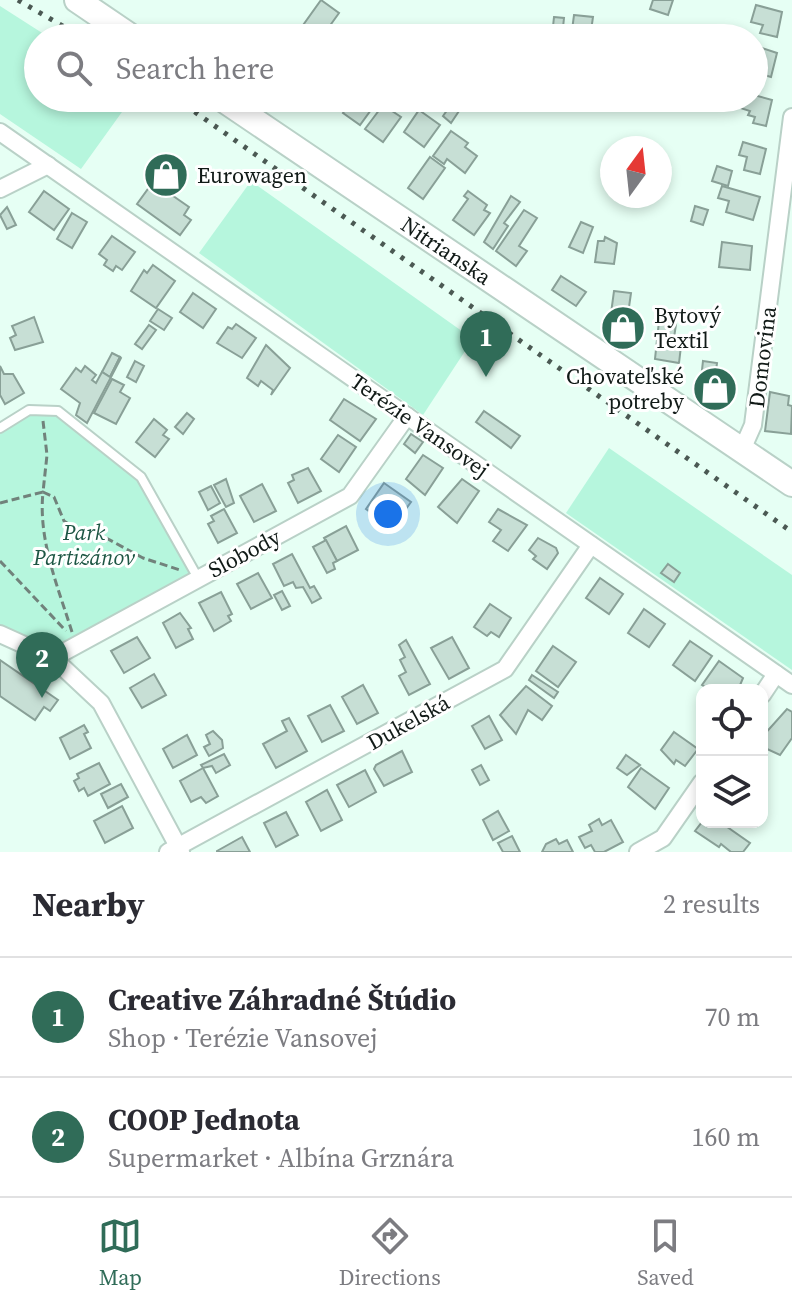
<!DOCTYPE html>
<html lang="en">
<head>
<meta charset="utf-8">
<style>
	:root { --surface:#fff; --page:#f2f2f3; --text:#2b2b33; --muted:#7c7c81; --line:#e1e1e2; --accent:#306c58 }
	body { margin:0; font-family:"Source Serif 4",serif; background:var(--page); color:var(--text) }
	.controls { position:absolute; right:24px; bottom:24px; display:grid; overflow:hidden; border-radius:16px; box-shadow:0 4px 12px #0003 }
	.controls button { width:72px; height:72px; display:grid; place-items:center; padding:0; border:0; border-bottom:2px solid var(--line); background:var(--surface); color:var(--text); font:40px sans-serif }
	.compass { position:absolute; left:600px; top:136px; width:72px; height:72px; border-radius:50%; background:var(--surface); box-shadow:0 4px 12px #0003; rotate:15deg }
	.you { position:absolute; left:388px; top:514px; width:28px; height:28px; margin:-20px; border:6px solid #fff; border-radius:50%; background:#1a73e8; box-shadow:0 0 0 12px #1a73e833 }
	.badge { display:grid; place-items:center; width:52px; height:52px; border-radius:50%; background:var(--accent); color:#fff; font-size:26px; font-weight:700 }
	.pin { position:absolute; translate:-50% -66px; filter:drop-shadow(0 2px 4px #0008) }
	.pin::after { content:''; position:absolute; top:42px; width:28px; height:24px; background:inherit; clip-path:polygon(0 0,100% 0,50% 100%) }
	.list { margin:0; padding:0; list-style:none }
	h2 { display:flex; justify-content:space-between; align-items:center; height:104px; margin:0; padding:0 32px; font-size:34px }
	h2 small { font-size:26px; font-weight:400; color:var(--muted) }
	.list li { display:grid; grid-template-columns:52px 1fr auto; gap:24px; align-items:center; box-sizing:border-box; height:120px; padding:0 32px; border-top:2px solid var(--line) }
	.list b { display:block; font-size:30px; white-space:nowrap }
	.list p { margin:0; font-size:26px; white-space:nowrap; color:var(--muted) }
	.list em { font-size:26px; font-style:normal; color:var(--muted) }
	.icon { flex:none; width:44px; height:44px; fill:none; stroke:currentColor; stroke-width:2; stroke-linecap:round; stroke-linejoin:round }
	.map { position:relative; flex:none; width:792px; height:852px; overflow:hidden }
	.search { position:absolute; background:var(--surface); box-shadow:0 4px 12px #0003; left:24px; right:24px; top:24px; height:88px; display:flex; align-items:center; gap:20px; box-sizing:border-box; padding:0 28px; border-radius:44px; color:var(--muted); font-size:30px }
	.sheet { height:344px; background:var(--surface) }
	nav { display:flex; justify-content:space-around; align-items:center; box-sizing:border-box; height:112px; border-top:2px solid var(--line); background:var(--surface); font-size:22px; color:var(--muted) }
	nav a { display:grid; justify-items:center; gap:4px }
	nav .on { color:var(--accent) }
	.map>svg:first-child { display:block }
	.green { fill:#b6f6dd }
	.building { fill:#c7dfd5; stroke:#89a097; stroke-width:2 }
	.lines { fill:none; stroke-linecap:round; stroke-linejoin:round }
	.service-casing { stroke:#b9d1c7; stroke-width:12 }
	.minor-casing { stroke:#b9d1c7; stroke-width:20 }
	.primary-casing { stroke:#b9d1c7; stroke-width:28 }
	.path { stroke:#71827b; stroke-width:3; stroke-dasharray:8 4; stroke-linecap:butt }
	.service { stroke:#fff; stroke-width:8 }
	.minor { stroke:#fff; stroke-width:16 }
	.primary { stroke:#fff; stroke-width:24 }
	.rail { stroke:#4b5953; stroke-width:5; stroke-dasharray:4 8; stroke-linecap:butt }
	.labels { text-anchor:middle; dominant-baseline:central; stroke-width:6; stroke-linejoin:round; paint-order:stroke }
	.poi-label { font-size:22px; fill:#111a17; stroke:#fff; text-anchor:start }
	.street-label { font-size:22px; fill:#111a17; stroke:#fff }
	.park-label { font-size:22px; font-style:italic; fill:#1d5644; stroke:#fff }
</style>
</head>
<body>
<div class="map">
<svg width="792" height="852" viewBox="0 0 792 852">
	<rect width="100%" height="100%" fill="#e6fff4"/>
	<g class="green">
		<polygon points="0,6 50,38 38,38 38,98 132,98 81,169 0,114"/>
		<polygon points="251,181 473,339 423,415 199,253"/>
		<polygon points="29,410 58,411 141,477 198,578 53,658 0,635 0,428"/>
		<polygon points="609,448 792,575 792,670 566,513"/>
	</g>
	<g class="building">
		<polygon points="321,0 339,13 321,38 316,38 301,28"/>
		<polygon points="653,0 673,0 668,15 650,9"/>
		<polygon points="756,5 782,12 777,37 760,33 763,25 751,22"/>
		<polygon points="574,15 593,17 590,38 571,38"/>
		<polygon points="554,17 564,18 562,37 552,36"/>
		<polygon points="759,47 777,53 771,77 754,72"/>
		<polygon points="754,95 772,100 766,126 753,123 755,117 748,115 750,111 728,104 731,98 754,98"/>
		<polygon points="353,98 372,98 376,103 360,125 343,113"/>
		<polygon points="453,102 461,108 451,123 443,116"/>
		<polygon points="383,105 401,117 383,142 365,129"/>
		<polygon points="419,110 440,125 424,147 404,132"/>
		<polygon points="451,131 468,143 465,147 477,156 465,173 447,159 444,164 433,156"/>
		<polygon points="743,142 766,149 760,174 744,170 747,157 739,155"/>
		<polygon points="430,157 445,168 423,199 408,188"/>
		<polygon points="717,166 732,171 728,186 712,181"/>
		<polygon points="153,182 189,207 184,215 191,220 180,235 137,204"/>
		<polygon points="722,186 760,197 753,220 726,212 729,201 718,198"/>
		<polygon points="44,191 69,209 54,230 29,212"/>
		<polygon points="468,191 487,205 484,210 490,213 474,235 453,220 468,199 464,196"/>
		<polygon points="511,196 520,202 504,223 508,226 493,249 484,242"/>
		<polygon points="695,206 708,210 703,225 691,221"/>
		<polygon points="7,207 16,225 7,229 0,215"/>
		<polygon points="524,210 537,218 519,246 527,251 516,266 496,251"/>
		<polygon points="72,213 87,222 72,248 57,239"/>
		<polygon points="581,222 593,227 583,253 569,247"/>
		<polygon points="112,236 135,252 122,270 116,266 113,271 104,265 107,260 99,254"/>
		<polygon points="605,237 617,243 614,264 595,262 598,241 604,241"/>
		<polygon points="722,242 752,246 750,270 719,267"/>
		<polygon points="153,265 175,281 156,308 131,291 144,270 147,273"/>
		<polygon points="561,276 586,292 576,306 552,290"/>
		<polygon points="614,291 631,293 628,314 639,315 637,332 609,328"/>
		<polygon points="193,293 216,309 203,328 180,312"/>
		<polygon points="158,309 172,318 164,330 150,321"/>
		<polygon points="34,317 43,342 15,350 10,338 16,335 12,326"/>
		<polygon points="659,321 676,324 673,345 681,346 679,363 655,359"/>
		<polygon points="236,324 256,338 242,358 217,343 228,327 232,329"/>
		<polygon points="149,325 156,330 142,349 135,344"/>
		<polygon points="266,345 290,368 271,395 273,390 261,381 258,386 247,378"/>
		<polygon points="112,353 120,357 110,377 102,372"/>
		<polygon points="120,357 121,358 87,423 76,415 80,403 61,389 76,368 81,372 85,366 96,375 92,380 96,383 102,372 110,377"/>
		<polygon points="135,361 144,366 136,382 127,377"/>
		<polygon points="703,361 717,363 715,378 726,380 725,392 700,388"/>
		<polygon points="0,366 4,374 13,374 24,393 5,404 0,395"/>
		<polygon points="112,379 124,385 120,392 130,398 116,424 94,413"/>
		<polygon points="770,392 789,396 788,405 792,406 791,434 765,431"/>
		<polygon points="344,399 376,419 360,441 330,420"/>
		<polygon points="484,411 520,436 511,448 476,422"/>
		<polygon points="187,413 194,419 183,434 175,427"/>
		<polygon points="154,419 167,430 163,435 169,439 155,457 136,442"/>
		<polygon points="411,434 423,442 415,453 404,444"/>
		<polygon points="338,435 356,447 339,472 321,459"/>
		<polygon points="423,455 443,468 425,495 406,479"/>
		<polygon points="308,468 321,491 298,503 288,483 294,480 292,475"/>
		<polygon points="226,479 234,503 226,507 214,485"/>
		<polygon points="462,479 479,491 457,523 438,507"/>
		<polygon points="384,483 411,502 392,528 366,509"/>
		<polygon points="262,484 276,511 254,522 240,496"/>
		<polygon points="211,486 220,503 208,510 199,492"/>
		<polygon points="224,509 237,533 218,543 208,524 214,521 211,516"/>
		<polygon points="498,509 527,525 508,551 493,541 501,530 489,522"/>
		<polygon points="346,526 358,550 337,561 324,538"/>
		<polygon points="538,538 556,548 558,553 547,569 533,559 536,556 529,550"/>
		<polygon points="326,540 337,561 333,563 335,569 327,573 313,547"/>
		<polygon points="292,554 310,588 314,586 321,598 312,603 303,587 296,588 293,582 284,586 273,564"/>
		<polygon points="668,564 680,573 674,582 661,573"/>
		<polygon points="258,573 272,598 251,609 237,584"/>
		<polygon points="600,578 623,594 609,614 586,598"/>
		<polygon points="282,591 290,606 282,610 274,595"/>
		<polygon points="221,592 232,614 228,616 231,621 214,631 199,603"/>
		<polygon points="490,604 511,618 499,637 491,632 487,636 474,627"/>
		<polygon points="644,609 665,624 649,647 628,633"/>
		<polygon points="180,613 191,628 188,629 193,639 176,648 163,623"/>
		<polygon points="137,637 150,658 124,673 111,651"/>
		<polygon points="452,637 469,668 449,679 431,648"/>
		<polygon points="406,640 430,684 409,695 399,676 406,672 400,660 405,657 399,645"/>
		<polygon points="690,641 712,656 695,681 673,665"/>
		<polygon points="553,646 576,662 558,687 536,671"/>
		<polygon points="0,660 58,700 50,711 44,707 35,720 0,696"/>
		<polygon points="719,661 743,678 738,690 710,690 702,685"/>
		<polygon points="154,674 166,695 142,708 130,688"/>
		<polygon points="532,675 558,692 554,698 529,680"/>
		<polygon points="363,685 378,713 357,724 342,697"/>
		<polygon points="526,686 552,706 542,720 528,710 516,734 500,715"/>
		<polygon points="330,705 344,731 322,742 308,716"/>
		<polygon points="787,709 792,712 792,738 780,755 767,749 762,737"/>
		<polygon points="489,716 502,740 485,749 472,726"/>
		<polygon points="289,718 307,751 276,768 263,744 287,731 282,721"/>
		<polygon points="84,725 88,732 84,734 91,748 70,759 60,738"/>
		<polygon points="213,731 222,740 223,748 209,756 204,747 210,744 206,735"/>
		<polygon points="674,732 698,749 685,766 676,760 674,764 661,750"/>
		<polygon points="187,735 197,755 173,768 163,749"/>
		<polygon points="402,751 412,772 384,786 374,769 376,765"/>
		<polygon points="224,754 230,765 216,773 212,766 203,768 201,765"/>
		<polygon points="626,755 640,765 627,775 617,768"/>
		<polygon points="99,763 110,784 88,796 84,788 79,791 74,781 79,778 77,774"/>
		<polygon points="481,765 489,780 480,785 472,770"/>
		<polygon points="203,768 218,796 206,803 201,797 191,802 180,781"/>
		<polygon points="641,768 669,788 655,809 628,787"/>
		<polygon points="365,770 376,792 349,807 337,785"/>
		<polygon points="121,784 128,797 108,808 101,794"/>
		<polygon points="327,790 342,820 321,831 306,802"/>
		<polygon points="122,806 133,828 105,843 94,821"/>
		<polygon points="498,811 509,831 493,840 483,820"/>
		<polygon points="286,812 298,835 276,847 264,823"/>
		<polygon points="599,819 602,825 611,820 623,842 604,852 595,852 591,845 585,848 579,837 592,831 589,825"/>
		<polygon points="702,822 720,822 750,843 743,852 731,852 721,844 719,847 695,831"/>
		<polygon points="512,836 520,852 503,852 498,843"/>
		<polygon points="242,837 250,852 217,852 217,851"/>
		<polygon points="556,839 559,844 567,840 573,852 542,852 546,844"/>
	</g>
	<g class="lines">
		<g class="service-casing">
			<polyline id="service" points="0,428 29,410 58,411 141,477 198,578"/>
		</g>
		<g class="minor-casing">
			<g id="minor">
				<polyline points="0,132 792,685"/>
				<polyline points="0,189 48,165"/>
				<polyline points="741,452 753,425 792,117"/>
				<polyline points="0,634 53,658 101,703 181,852"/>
				<polyline points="53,658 350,496 407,416"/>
				<polyline points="762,695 776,674"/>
				<polyline points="168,852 505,669 591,545"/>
				<polyline points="638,852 663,838 702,782"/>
			</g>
		</g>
		<g class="primary-casing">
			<g id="primary">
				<polyline points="77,0 133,38"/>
				<path id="s1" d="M 221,98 L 792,484"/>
			</g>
		</g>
		<g class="path">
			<polyline points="0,503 43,492 47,455 43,421"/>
			<polyline points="0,561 66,631"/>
			<path d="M 72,632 C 58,587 38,540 43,492 L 54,497 L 64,521 L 78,530 L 97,533 L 143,558 L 180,570"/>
		</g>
		<use href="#service" class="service"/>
		<use href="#minor" class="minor"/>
		<use href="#primary" class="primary"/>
		<g class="rail">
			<polyline points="18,0 83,38"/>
			<polyline points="175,98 792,532"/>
		</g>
	</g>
	<defs>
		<g id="shop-disc" transform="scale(2.3)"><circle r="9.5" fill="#306c58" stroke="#fff"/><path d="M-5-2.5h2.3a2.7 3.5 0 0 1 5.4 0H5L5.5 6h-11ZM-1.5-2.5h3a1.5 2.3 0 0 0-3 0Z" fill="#fff"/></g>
	</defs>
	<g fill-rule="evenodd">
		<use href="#shop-disc" x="166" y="175"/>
		<use href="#shop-disc" x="623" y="328"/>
		<use href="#shop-disc" x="715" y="389"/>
	</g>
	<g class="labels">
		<g class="poi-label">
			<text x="197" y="175">Eurowagen</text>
			<text x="654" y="315">Bytový<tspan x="654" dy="25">Textil</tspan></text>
			<text x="684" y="376" text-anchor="end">Chovateľské<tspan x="684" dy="25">potreby</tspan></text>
		</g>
		<g class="street-label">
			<text stroke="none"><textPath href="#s1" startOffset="272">Nitrianska</textPath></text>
			<text transform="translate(762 357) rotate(-83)">Domovina</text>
			<text transform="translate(420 425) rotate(35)">Terézie Vansovej</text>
			<text transform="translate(244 553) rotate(-28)">Slobody</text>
			<text transform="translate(408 722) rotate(-29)">Dukelská</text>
		</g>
		<g class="park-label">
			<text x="84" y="532">Park<tspan x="84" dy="25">Partizánov</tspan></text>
		</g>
	</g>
</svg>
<div class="controls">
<button><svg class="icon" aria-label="locate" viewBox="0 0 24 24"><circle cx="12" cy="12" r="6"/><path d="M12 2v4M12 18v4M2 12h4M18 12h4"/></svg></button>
<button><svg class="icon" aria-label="layers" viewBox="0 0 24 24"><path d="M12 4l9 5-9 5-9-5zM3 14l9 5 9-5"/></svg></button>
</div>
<svg class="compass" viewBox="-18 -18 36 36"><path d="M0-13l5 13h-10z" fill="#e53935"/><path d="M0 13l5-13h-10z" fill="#7c7c81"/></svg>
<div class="you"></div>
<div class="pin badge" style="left:486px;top:377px">1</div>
<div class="pin badge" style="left:42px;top:698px">2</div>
<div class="search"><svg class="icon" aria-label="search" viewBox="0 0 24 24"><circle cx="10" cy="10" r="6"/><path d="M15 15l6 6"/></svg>Search here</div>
</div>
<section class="sheet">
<h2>Nearby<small>2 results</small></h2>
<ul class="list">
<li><span class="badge">1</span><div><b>Creative Záhradné Štúdio</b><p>Shop · Terézie Vansovej</p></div><em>70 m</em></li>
<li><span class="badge">2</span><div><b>COOP Jednota</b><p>Supermarket · Albína Grznára</p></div><em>160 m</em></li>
</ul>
</section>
<nav>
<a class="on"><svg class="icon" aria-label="map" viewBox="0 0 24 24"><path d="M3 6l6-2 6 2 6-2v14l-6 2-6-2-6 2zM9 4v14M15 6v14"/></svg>Map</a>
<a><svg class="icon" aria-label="directions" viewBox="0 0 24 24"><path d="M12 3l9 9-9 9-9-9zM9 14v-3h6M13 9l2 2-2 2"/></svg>Directions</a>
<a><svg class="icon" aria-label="saved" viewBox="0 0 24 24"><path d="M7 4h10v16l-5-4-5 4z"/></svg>Saved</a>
</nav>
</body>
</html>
